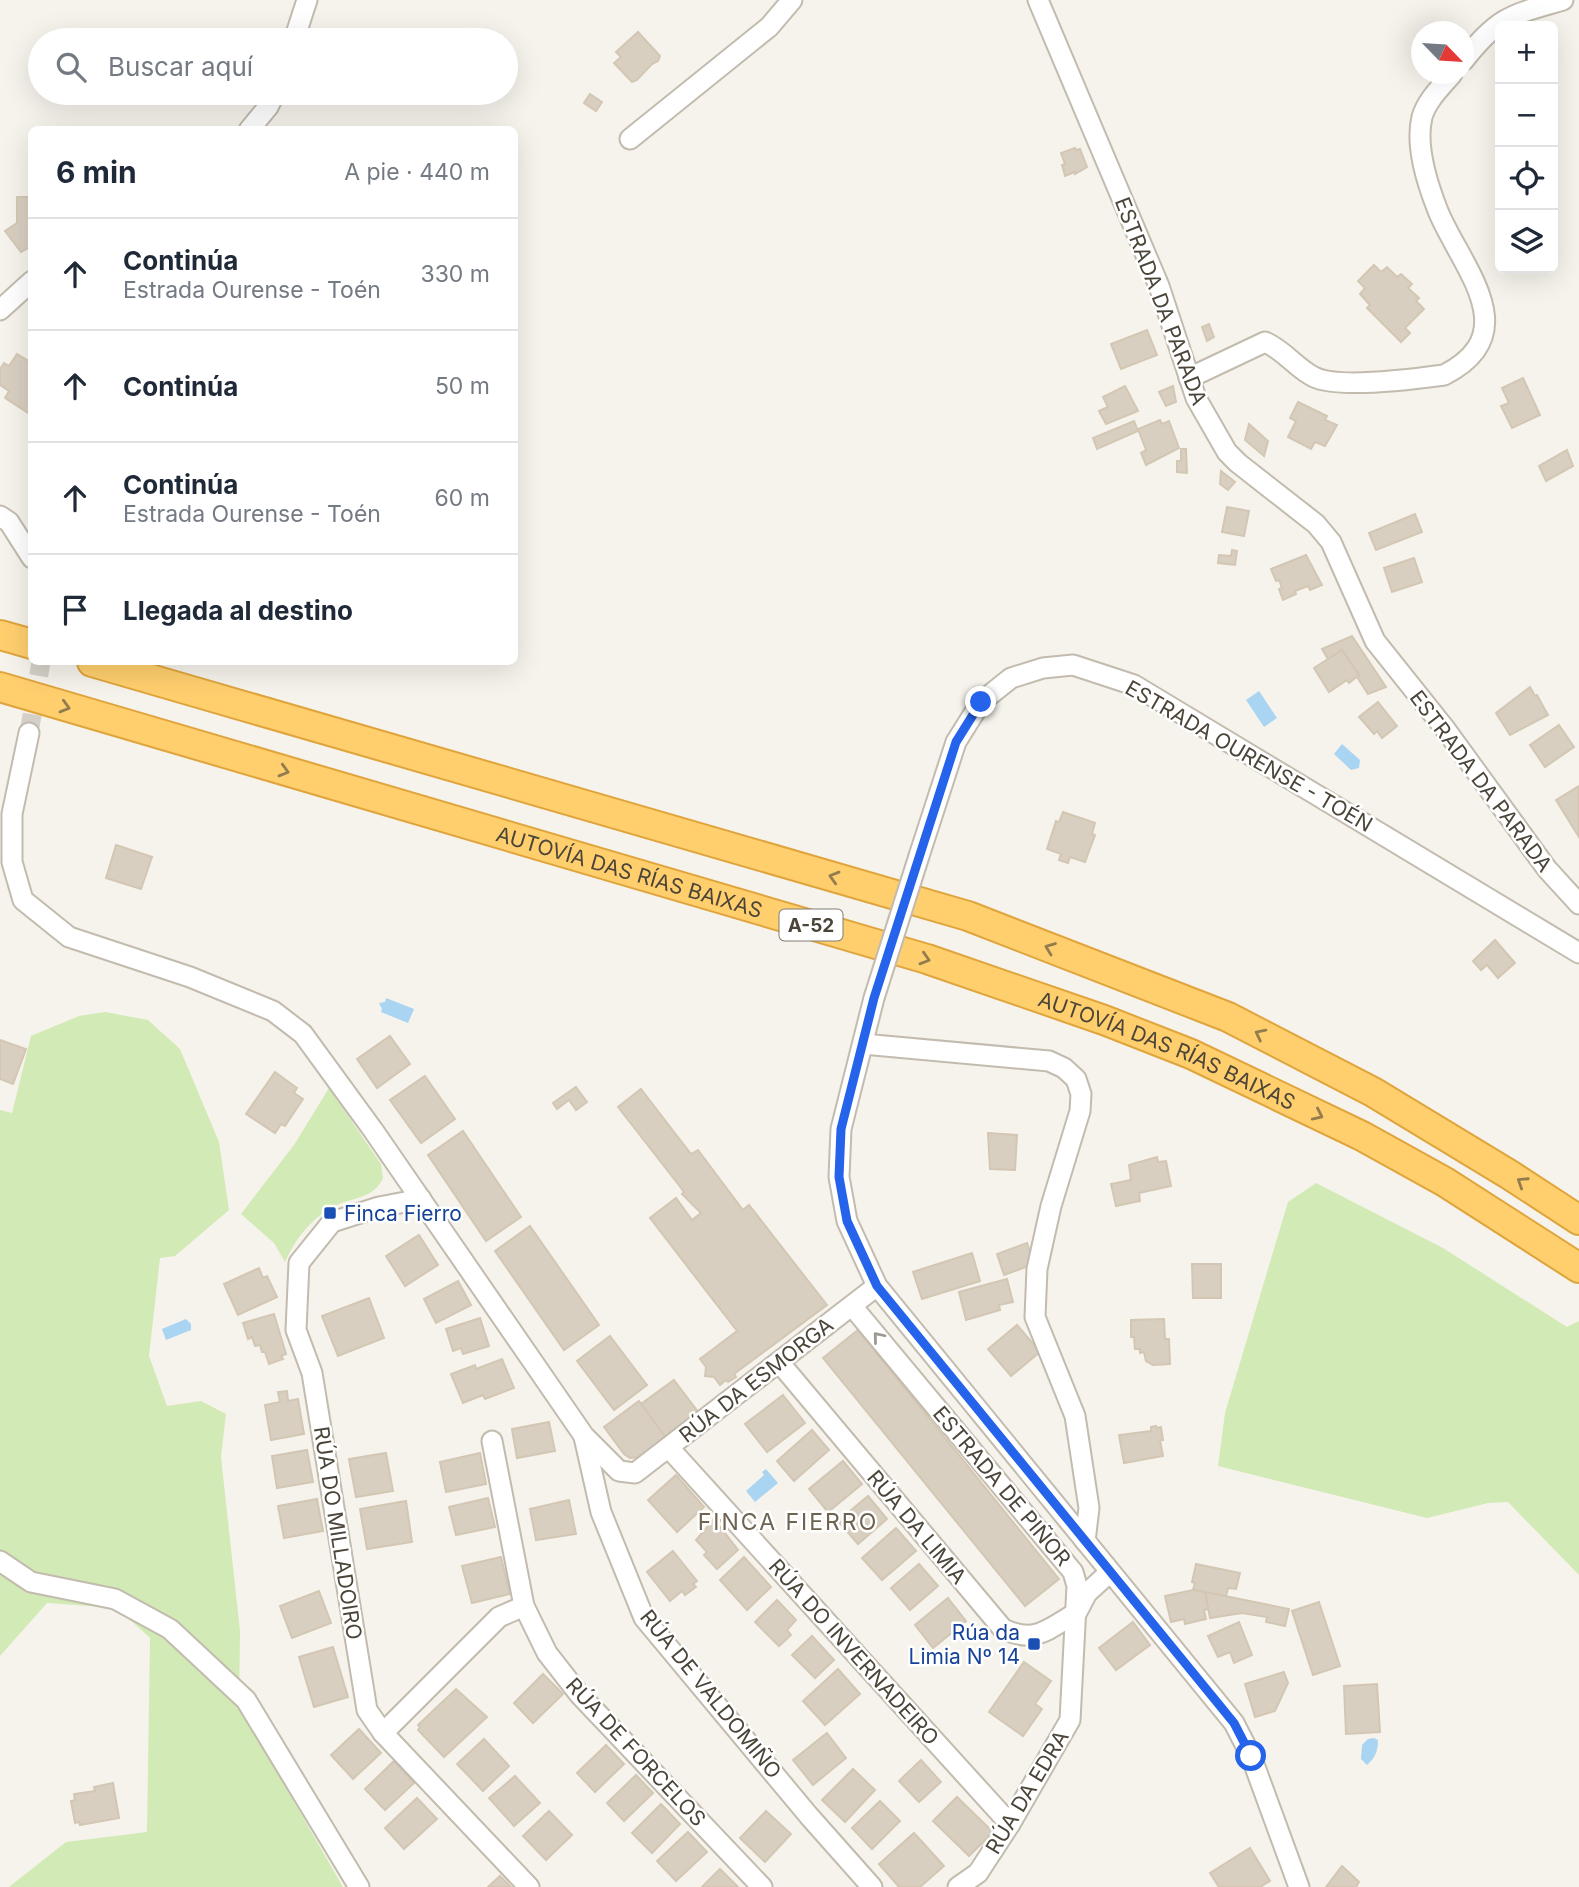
<!DOCTYPE html>
<html lang="es">
<head>
<meta charset="utf-8">
<style>
	:root { --surface:#fff; --page:#f2f2f3; --text:#1f2937; --muted:#747a83; --line:#e0e1e3 }
	body { margin:0; font-family:Inter,sans-serif; background:var(--page); color:var(--text) }
	.controls { position:absolute; right:21px; top:21px; display:grid; overflow:hidden; border-radius:10px; box-shadow:0 7px 28px #0002 }
	.controls button { width:63px; height:63px; display:grid; place-items:center; padding:0; border:0; border-bottom:2px solid var(--line); background:var(--surface); color:var(--text); font:35px sans-serif }
	.compass { position:absolute; left:1411px; top:21px; width:63px; height:63px; border-radius:50%; background:var(--surface); box-shadow:0 7px 28px #0002; rotate:115deg }
	.stop { position:absolute; width:21px; height:21px; margin:-16px; border:5px solid #2563eb; border-radius:50%; background:#fff }
	.stop.end { background:#2563eb; border-color:#fff; box-shadow:0 2px 7px #0008 }
	.list { margin:0; padding:0; list-style:none }
	h2 { display:flex; justify-content:space-between; align-items:center; height:91px; margin:0; padding:0 28px; font-size:30px }
	h2 small { font-size:23px; font-weight:400; color:var(--muted) }
	.list li { display:grid; grid-template-columns:46px 1fr auto; gap:21px; align-items:center; box-sizing:border-box; height:112px; padding:0 28px; border-top:2px solid var(--line) }
	.list b { display:block; font-size:26px; white-space:nowrap }
	.list p { margin:0; font-size:23px; white-space:nowrap; color:var(--muted) }
	.list em { font-size:23px; font-style:normal; color:var(--muted) }
	.icon { flex:none; width:38px; height:38px; fill:none; stroke:currentColor; stroke-width:2; stroke-linecap:round; stroke-linejoin:round }
	.map { position:relative; flex:none; width:1579px; height:1887px; overflow:hidden }
	.search { position:absolute; background:var(--surface); box-shadow:0 7px 28px #0002; left:28px; top:28px; width:490px; height:77px; display:flex; align-items:center; gap:18px; box-sizing:border-box; padding:0 24px; border-radius:38px; color:var(--muted); font-size:26px }
	.panel { position:absolute; background:var(--surface); box-shadow:0 7px 28px #0002; left:28px; top:126px; width:490px; height:539px; border-radius:10px }
	.map>svg:first-child { display:block }
	.green { fill:#d2eab5 }
	.water { fill:#a9d4f2 }
	.building { fill:#d8cfc1; stroke:#d3c7b4; stroke-width:2 }
	.lines { fill:none; stroke-linecap:round; stroke-linejoin:round }
	.minor-tunnel { stroke:#d4d0c8; stroke-width:19; stroke-dasharray:19 10; stroke-linecap:butt }
	.minor-casing { stroke:#c2bbae; stroke-width:23 }
	.highway-casing { stroke:#e0a43c; stroke-width:32 }
	.minor { stroke:#fff; stroke-width:19 }
	.highway { stroke:#ffcf6e; stroke-width:28 }
	.minor-bridge-casing { stroke:#c2bbae; stroke-width:23; stroke-linecap:butt }
	.minor-bridge { stroke:#fff; stroke-width:19 }
	.oneway { stroke:#937c4e }
	.oneway2 { stroke:#9c9892 }
	.route { stroke:#2563eb; stroke-width:9 }
	.transit-dot { fill:#1a4fb4; stroke:#fff; stroke-width:2.5 }
	.labels { text-anchor:middle; dominant-baseline:central; stroke-width:5; stroke-linejoin:round; paint-order:stroke }
	.shield { fill:#fff; stroke:#817c74; stroke-width:2 }
	.shield-label { font-size:19px; font-weight:bold; fill:#4b4439 }
	.street-label { font-size:21px; fill:#4b4439; stroke:#fff }
	.transit-label { font-size:21px; fill:#164399; stroke:#fff; text-anchor:start }
	.neighbourhood-label { font-size:23px; letter-spacing:2px; fill:#6e6250; stroke:#fff }
</style>
</head>
<body>
<div class="map">
<svg width="1579" height="1887" viewBox="0 0 1579 1887">
	<rect width="100%" height="100%" fill="#f6f3ec"/>
	<g class="green">
		<polygon points="105,1012 148,1020 180,1049 219,1142 229,1210 175,1256 160,1258 149,1356 167,1406 201,1401 226,1414 221,1457 240,1631 239,1706 343,1887 9,1887 66,1842 147,1832 150,1638 117,1608 47,1603 0,1656 0,1110 12,1113 31,1036 79,1016"/>
		<path d="M 329,1088 L 381,1164 L 383,1178 C 374,1198 355,1197 337,1205 C 312,1217 296,1238 285,1262 L 274,1243 L 241,1214 L 294,1145 Z"/>
		<polygon points="1316,1183 1443,1248 1567,1327 1579,1321 1579,1575 1508,1502 1488,1503 1427,1518 1218,1466 1225,1413 1288,1202"/>
	</g>
	<g class="water">
		<polygon points="1259,691 1277,718 1264,727 1246,700"/>
		<polygon points="1342,744 1360,760 1359,768 1351,770 1334,754"/>
		<polygon points="386,998 414,1009 408,1023 381,1012 382,1009 379,1003 385,1002"/>
		<polygon points="186,1319 191,1324 191,1330 166,1340 162,1329"/>
		<polygon points="766,1469 778,1483 755,1502 746,1491 764,1475 762,1472"/>
		<path d="M 1374,1738 L 1378,1740 C 1378,1751 1375,1758 1367,1765 L 1361,1759 L 1362,1745 L 1368,1739 Z"/>
	</g>
	<g class="building">
		<polygon points="638,32 660,56 658,61 652,64 637,80 632,82 614,63 621,57 616,52"/>
		<polygon points="590,94 602,102 596,111 584,103"/>
		<polygon points="1075,148 1076,150 1080,149 1087,167 1075,174 1075,172 1065,176 1062,165 1065,164 1061,153"/>
		<polygon points="17,197 32,197 32,246 21,252 5,231 17,223"/>
		<polygon points="1374,265 1381,272 1387,267 1397,277 1401,274 1412,284 1408,288 1419,298 1416,301 1424,309 1405,328 1410,333 1401,342 1367,308 1370,305 1360,294 1365,288 1358,281"/>
		<polygon points="1209,324 1214,337 1207,341 1202,327"/>
		<polygon points="1147,330 1157,355 1121,369 1111,344"/>
		<polygon points="17,354 32,363 32,408 28,413 5,398 9,391 0,385 0,369 4,363 9,366"/>
		<polygon points="1523,378 1540,415 1512,428 1501,406 1509,403 1502,388"/>
		<polygon points="1125,386 1138,411 1106,424 1099,411 1108,407 1103,397"/>
		<polygon points="1173,386 1176,402 1166,406 1159,392"/>
		<polygon points="1298,402 1327,416 1325,420 1337,425 1325,446 1315,442 1311,449 1288,437 1296,421 1290,418"/>
		<polygon points="1160,420 1162,424 1169,421 1179,448 1146,465 1141,453 1146,450 1138,429"/>
		<polygon points="1134,421 1138,431 1097,449 1093,438"/>
		<polygon points="1249,424 1268,441 1264,456 1245,440"/>
		<polygon points="1181,449 1186,449 1187,473 1177,472 1177,461 1181,461"/>
		<polygon points="1567,450 1573,466 1546,481 1539,466"/>
		<polygon points="1221,471 1235,482 1228,490 1220,484"/>
		<polygon points="1227,507 1249,511 1244,536 1222,532"/>
		<polygon points="1415,514 1422,532 1376,550 1369,533"/>
		<polygon points="1232,550 1237,551 1235,565 1218,563 1219,555 1231,556"/>
		<polygon points="1306,555 1322,585 1310,590 1308,586 1295,591 1296,594 1283,600 1279,589 1282,588 1279,580 1276,581 1271,569"/>
		<polygon points="1414,558 1422,582 1392,592 1384,568"/>
		<polygon points="1352,636 1386,687 1368,694 1357,677 1359,675 1342,650 1328,659 1322,649"/>
		<polygon points="1342,650 1359,675 1349,683 1347,680 1329,692 1314,668"/>
		<polygon points="1530,687 1535,696 1537,695 1548,715 1510,735 1496,713"/>
		<polygon points="1378,702 1397,726 1382,738 1377,731 1374,734 1359,717"/>
		<polygon points="1559,725 1574,747 1545,767 1530,745"/>
		<polygon points="1579,786 1579,837 1556,800"/>
		<polygon points="1063,812 1095,823 1092,834 1095,835 1085,862 1070,857 1068,863 1059,860 1061,854 1047,849 1056,821 1059,822"/>
		<polygon points="116,845 152,857 141,889 106,878"/>
		<polygon points="1495,940 1515,963 1498,978 1487,965 1481,970 1473,961"/>
		<polygon points="390,1036 410,1064 377,1088 357,1059"/>
		<polygon points="0,1040 26,1049 13,1084 0,1079"/>
		<polygon points="275,1072 297,1088 294,1093 303,1099 285,1126 281,1124 275,1133 246,1114"/>
		<polygon points="425,1076 455,1119 421,1143 390,1100"/>
		<polygon points="576,1087 587,1102 576,1110 569,1100 557,1109 553,1103"/>
		<polygon points="641,1089 691,1154 698,1150 743,1210 749,1205 827,1305 734,1374 736,1377 728,1382 726,1380 720,1385 714,1377 705,1376 706,1367 700,1359 737,1331 650,1218 676,1198 692,1220 701,1213 682,1194 684,1192 678,1184 618,1107"/>
		<polygon points="463,1131 521,1217 486,1241 428,1155"/>
		<polygon points="988,1133 1017,1135 1015,1170 990,1169"/>
		<polygon points="1157,1157 1158,1162 1166,1161 1171,1186 1139,1193 1140,1201 1116,1206 1111,1184 1131,1180 1129,1165"/>
		<polygon points="530,1226 599,1325 564,1350 495,1251"/>
		<polygon points="419,1235 438,1265 405,1286 386,1256"/>
		<polygon points="1027,1243 1034,1264 1004,1275 997,1254"/>
		<polygon points="972,1253 980,1281 922,1299 913,1272"/>
		<polygon points="1192,1264 1221,1264 1221,1298 1193,1298"/>
		<polygon points="259,1268 263,1278 267,1276 277,1297 238,1315 224,1284"/>
		<polygon points="1007,1279 1013,1302 999,1305 1000,1310 966,1320 959,1292"/>
		<polygon points="458,1281 471,1305 436,1323 424,1299"/>
		<polygon points="369,1298 384,1338 338,1356 322,1316"/>
		<polygon points="274,1314 286,1354 281,1356 283,1359 269,1364 265,1352 262,1352 260,1345 255,1346 252,1337 248,1339 243,1323"/>
		<polygon points="480,1318 489,1346 463,1354 461,1348 453,1351 446,1329"/>
		<polygon points="1164,1319 1165,1339 1169,1339 1170,1364 1153,1365 1146,1361 1144,1352 1140,1353 1140,1349 1135,1349 1134,1337 1131,1337 1131,1320"/>
		<polygon points="1017,1325 1040,1352 1011,1376 988,1349"/>
		<polygon points="858,1330 1059,1579 1025,1606 823,1358"/>
		<polygon points="610,1336 647,1385 614,1410 577,1361"/>
		<polygon points="502,1359 514,1388 485,1399 483,1395 463,1403 451,1374 475,1365 476,1369"/>
		<polygon points="674,1380 699,1413 666,1438 641,1404"/>
		<polygon points="287,1391 288,1401 298,1399 304,1434 271,1440 265,1405 280,1402 278,1392"/>
		<polygon points="783,1395 805,1423 767,1452 745,1424"/>
		<polygon points="639,1401 666,1438 641,1457 630,1458 624,1454 604,1427"/>
		<polygon points="549,1422 555,1451 517,1458 512,1429"/>
		<polygon points="1156,1426 1157,1428 1161,1427 1163,1440 1160,1440 1163,1456 1124,1463 1119,1435 1151,1431 1151,1427"/>
		<polygon points="812,1430 829,1450 794,1481 777,1461"/>
		<polygon points="307,1450 313,1482 277,1488 272,1456"/>
		<polygon points="386,1453 393,1491 356,1497 349,1459"/>
		<polygon points="480,1453 486,1484 446,1492 440,1462"/>
		<polygon points="843,1461 862,1484 828,1512 809,1489"/>
		<polygon points="676,1475 704,1507 677,1532 648,1500"/>
		<polygon points="868,1496 887,1519 858,1544 838,1521"/>
		<polygon points="488,1498 495,1527 456,1535 449,1507"/>
		<polygon points="317,1499 323,1531 284,1538 278,1506"/>
		<polygon points="569,1500 576,1534 536,1540 530,1509"/>
		<polygon points="406,1501 412,1542 367,1549 360,1509"/>
		<polygon points="714,1519 738,1550 717,1569 704,1555 707,1552 696,1540"/>
		<polygon points="896,1528 916,1551 882,1580 862,1558"/>
		<polygon points="673,1551 697,1581 693,1584 696,1587 685,1595 682,1591 670,1601 647,1572"/>
		<polygon points="501,1557 510,1594 472,1603 462,1566"/>
		<polygon points="744,1557 771,1587 747,1610 720,1580"/>
		<polygon points="919,1564 938,1586 910,1610 891,1588"/>
		<polygon points="1196,1564 1240,1573 1236,1589 1228,1588 1226,1596 1193,1590 1195,1583 1192,1582"/>
		<polygon points="1193,1590 1205,1592 1209,1609 1204,1610 1206,1619 1185,1624 1184,1619 1171,1622 1165,1596"/>
		<polygon points="319,1591 331,1623 292,1638 280,1606"/>
		<polygon points="1205,1592 1289,1609 1285,1626 1266,1622 1267,1617 1242,1613 1210,1618"/>
		<polygon points="948,1598 966,1621 933,1648 915,1625"/>
		<polygon points="777,1600 796,1620 787,1630 791,1635 779,1646 755,1622"/>
		<polygon points="1319,1602 1340,1666 1313,1675 1292,1611"/>
		<polygon points="1133,1622 1150,1645 1116,1670 1099,1648"/>
		<polygon points="1239,1622 1252,1655 1234,1663 1230,1652 1218,1657 1208,1636"/>
		<polygon points="812,1636 834,1660 815,1678 792,1655"/>
		<polygon points="333,1647 348,1697 314,1707 299,1657"/>
		<polygon points="1024,1662 1051,1681 1035,1704 1042,1709 1023,1736 989,1712"/>
		<polygon points="838,1669 860,1694 825,1725 803,1701"/>
		<polygon points="1284,1672 1288,1683 1275,1711 1255,1717 1245,1684"/>
		<polygon points="543,1674 563,1694 533,1723 514,1703"/>
		<polygon points="1377,1684 1380,1732 1346,1734 1344,1686"/>
		<polygon points="456,1689 487,1717 444,1757 418,1730 420,1727 418,1725"/>
		<polygon points="359,1729 381,1753 353,1779 331,1755"/>
		<polygon points="827,1733 846,1758 813,1785 793,1760"/>
		<polygon points="484,1739 509,1766 483,1791 457,1764"/>
		<polygon points="606,1745 624,1764 595,1792 577,1773"/>
		<polygon points="921,1760 941,1782 919,1802 899,1781"/>
		<polygon points="394,1761 414,1783 385,1810 365,1789"/>
		<polygon points="853,1769 875,1790 845,1822 822,1800"/>
		<polygon points="636,1775 653,1793 624,1821 607,1803"/>
		<polygon points="515,1776 540,1803 514,1826 489,1798"/>
		<polygon points="113,1783 119,1818 80,1825 79,1822 75,1823 71,1801 75,1800 74,1794 95,1791 94,1787"/>
		<polygon points="957,1797 993,1832 969,1856 933,1821"/>
		<polygon points="417,1798 437,1819 404,1849 385,1828"/>
		<polygon points="880,1801 900,1821 872,1849 852,1828"/>
		<polygon points="661,1804 680,1824 652,1853 632,1833"/>
		<polygon points="549,1811 572,1835 546,1860 523,1836"/>
		<polygon points="766,1811 791,1834 765,1862 740,1838"/>
		<polygon points="688,1832 707,1852 676,1881 657,1861"/>
		<polygon points="914,1833 944,1866 920,1887 899,1887 879,1864"/>
		<polygon points="1250,1848 1270,1881 1260,1887 1219,1887 1210,1873"/>
		<polygon points="1342,1866 1359,1882 1356,1887 1326,1887"/>
		<polygon points="720,1869 738,1887 702,1887"/>
		<polygon points="500,1876 511,1887 488,1887"/>
	</g>
	<g class="lines">
		<polyline class="minor-tunnel" points="29,733 41,662"/>
		<g class="minor-casing">
			<g id="minor">
				<polyline points="1038,0 1159,286 1196,398 1227,452 1238,463 1316,524 1331,542 1375,641 1446,730 1547,869 1579,904"/>
				<polyline points="294,40 307,0"/>
				<path d="M 1464,60 C 1499,16 1511,15 1563,0"/>
				<polyline points="249,130 268,107 275,93"/>
				<polyline points="630,139 769,27 792,0"/>
				<polyline points="0,310 32,281"/>
				<path d="M 1189,378 L 1265,342 C 1284,350 1296,368 1314,377 C 1339,389 1415,379 1444,375 C 1527,333 1461,267 1438,211 C 1427,183 1415,146 1422,117 C 1427,100 1441,87 1452,74"/>
				<polyline points="0,516 9,522 32,558"/>
				<polyline points="29,733 12,814 12,862 23,900 69,937 190,977 273,1011 303,1034 373,1130 584,1436 619,1471 635,1473 877,1286"/>
				<polyline points="919,856 956,742 981,702 1011,678 1043,668 1073,665 1134,685 1579,953"/>
				<polyline points="874,998 841,1129 839,1177 847,1221 877,1286 1234,1723 1251,1756 1299,1887"/>
				<polyline points="863,1044 1049,1061 1064,1068 1076,1079 1081,1094 1080,1111 1051,1206 1037,1269 1035,1317 1075,1416 1089,1508 1085,1541"/>
				<polyline points="421,1199 379,1207 332,1222 299,1263 296,1330 312,1373 367,1710 383,1733 529,1887"/>
				<polyline points="852,1306 1073,1572 1077,1586 1070,1720 1010,1824 978,1873 958,1887"/>
				<path d="M 779,1362 L 1003,1629 C 1036,1644 1048,1629 1076,1613"/>
				<polyline points="584,1437 601,1512 644,1618 809,1816 872,1887"/>
				<polyline points="492,1441 524,1606 547,1653 579,1694 762,1887"/>
				<polyline points="669,1448 1010,1824"/>
				<polyline points="0,1561 31,1582 115,1599 170,1629 246,1700 359,1887"/>
				<polyline points="1077,1612 1087,1593 1110,1572"/>
				<polyline points="383,1733 499,1617 524,1606"/>
			</g>
		</g>
		<g class="highway-casing">
			<g id="highway">
				<polyline points="0,635 32,644"/>
				<polyline points="92,662 968,916 1228,1017 1373,1092 1510,1175 1579,1220"/>
				<path id="s1" d="M 0,687 L 927,959 L 1104,1020 L 1191,1054 L 1362,1136 L 1445,1182 L 1579,1268"/>
			</g>
		</g>
		<use href="#minor" class="minor"/>
		<use href="#highway" class="highway"/>
		<g class="minor-bridge-casing">
			<polyline id="minor-bridge" points="874,998 919,856"/>
		</g>
		<use href="#minor-bridge" class="minor-bridge"/>
	</g>
	<defs><path id="oneway-chevron" d="M-2-3.5L2.5 0L-2 3.5" fill="none" stroke-width="1.6" stroke-linecap="round" stroke-linejoin="round" transform="scale(1.75)"/></defs>
	<g class="oneway">
		<use href="#oneway-chevron" transform="translate(65 707) rotate(16)"/>
		<use href="#oneway-chevron" transform="translate(284 771) rotate(16)"/>
		<use href="#oneway-chevron" transform="translate(834 877) rotate(-164)"/>
		<use href="#oneway-chevron" transform="translate(1050 948) rotate(-159)"/>
		<use href="#oneway-chevron" transform="translate(925 959) rotate(17)"/>
		<use href="#oneway-chevron" transform="translate(1260 1034) rotate(-153)"/>
		<use href="#oneway-chevron" transform="translate(1318 1115) rotate(25)"/>
		<use href="#oneway-chevron" transform="translate(1522 1182) rotate(-147)"/>
	</g>
	<use class="oneway2" href="#oneway-chevron" transform="translate(878 1337) rotate(-130)"/>
	<g class="lines">
		<polyline class="route" points="981,702 956,742 874,998 841,1129 839,1177 847,1221 877,1286 1234,1723 1251,1756"/>
	</g>
	<g class="transit-dot">
		<rect x="323" y="1206" width="14" height="14" rx="3.5"/>
		<rect x="1027" y="1637" width="14" height="14" rx="3.5"/>
	</g>
	<g class="labels">
		<rect class="shield" x="779.5" y="909.5" width="63" height="31" rx="5"/>
		<g class="shield-label">
			<text x="811" y="925">A-52</text>
		</g>
		<g class="street-label">
			<text transform="translate(1161 301) rotate(69)">ESTRADA DA PARADA</text>
			<text transform="translate(1249 756) rotate(30)">ESTRADA OURENSE - TOÉN</text>
			<text transform="translate(1481 781) rotate(53)">ESTRADA DA PARADA</text>
			<text stroke="none"><textPath href="#s1" startOffset="656">AUTOVÍA DAS RÍAS BAIXAS</textPath></text>
			<text stroke="none"><textPath href="#s1" startOffset="1223">AUTOVÍA DAS RÍAS BAIXAS</textPath></text>
			<text transform="translate(756 1380) rotate(-38)">RÚA DA ESMORGA</text>
			<text transform="translate(1002 1486) rotate(50)">ESTRADA DE PIÑOR</text>
			<text transform="translate(917 1527) rotate(50)">RÚA DA LIMIA</text>
			<text transform="translate(338 1533) rotate(81)">RÚA DO MILLADOIRO</text>
			<text transform="translate(854 1652) rotate(48)">RÚA DO INVERNADEIRO</text>
			<text transform="translate(711 1694) rotate(51)">RÚA DE VALDOMIÑO</text>
			<text transform="translate(636 1752) rotate(47)">RÚA DE FORCELOS</text>
			<text transform="translate(1027 1792) rotate(-59)">RÚA DA EDRA</text>
		</g>
		<g class="transit-label">
			<text x="344" y="1213">Finca Fierro</text>
			<text x="1020" y="1632" text-anchor="end">Rúa da<tspan x="1020" dy="24">Limia Nº 14</tspan></text>
		</g>
		<g class="neighbourhood-label">
			<text x="788" y="1522">FINCA FIERRO</text>
		</g>
	</g>
</svg>
<div class="controls">
<button>+</button>
<button>−</button>
<button><svg class="icon" aria-label="locate" viewBox="0 0 24 24"><circle cx="12" cy="12" r="6"/><path d="M12 2v4M12 18v4M2 12h4M18 12h4"/></svg></button>
<button><svg class="icon" aria-label="layers" viewBox="0 0 24 24"><path d="M12 4l9 5-9 5-9-5zM3 14l9 5 9-5"/></svg></button>
</div>
<svg class="compass" viewBox="-18 -18 36 36"><path d="M0-13l5 13h-10z" fill="#e53935"/><path d="M0 13l5-13h-10z" fill="#747a83"/></svg>
<div class="stop" style="left:1251px;top:1756px"></div>
<div class="stop end" style="left:981px;top:702px"></div>
<div class="search"><svg class="icon" aria-label="search" viewBox="0 0 24 24"><circle cx="10" cy="10" r="6"/><path d="M15 15l6 6"/></svg>Buscar aquí</div>
<section class="panel">
<h2>6 min<small>A pie · 440 m</small></h2>
<ul class="list">
<li><svg class="icon" aria-label="ahead" viewBox="0 0 24 24"><path d="M12 20V5M6 11l6-6 6 6"/></svg><div><b>Continúa</b><p>Estrada Ourense - Toén</p></div><em>330 m</em></li>
<li><svg class="icon" aria-label="ahead" viewBox="0 0 24 24"><path d="M12 20V5M6 11l6-6 6 6"/></svg><div><b>Continúa</b></div><em>50 m</em></li>
<li><svg class="icon" aria-label="ahead" viewBox="0 0 24 24"><path d="M12 20V5M6 11l6-6 6 6"/></svg><div><b>Continúa</b><p>Estrada Ourense - Toén</p></div><em>60 m</em></li>
<li><svg class="icon" aria-label="arrive" viewBox="0 0 24 24"><path d="M6 21V4h12l-3 4 3 4H6"/></svg><div><b>Llegada al destino</b></div></li>
</ul>
</section>
</div>
</body>
</html>
